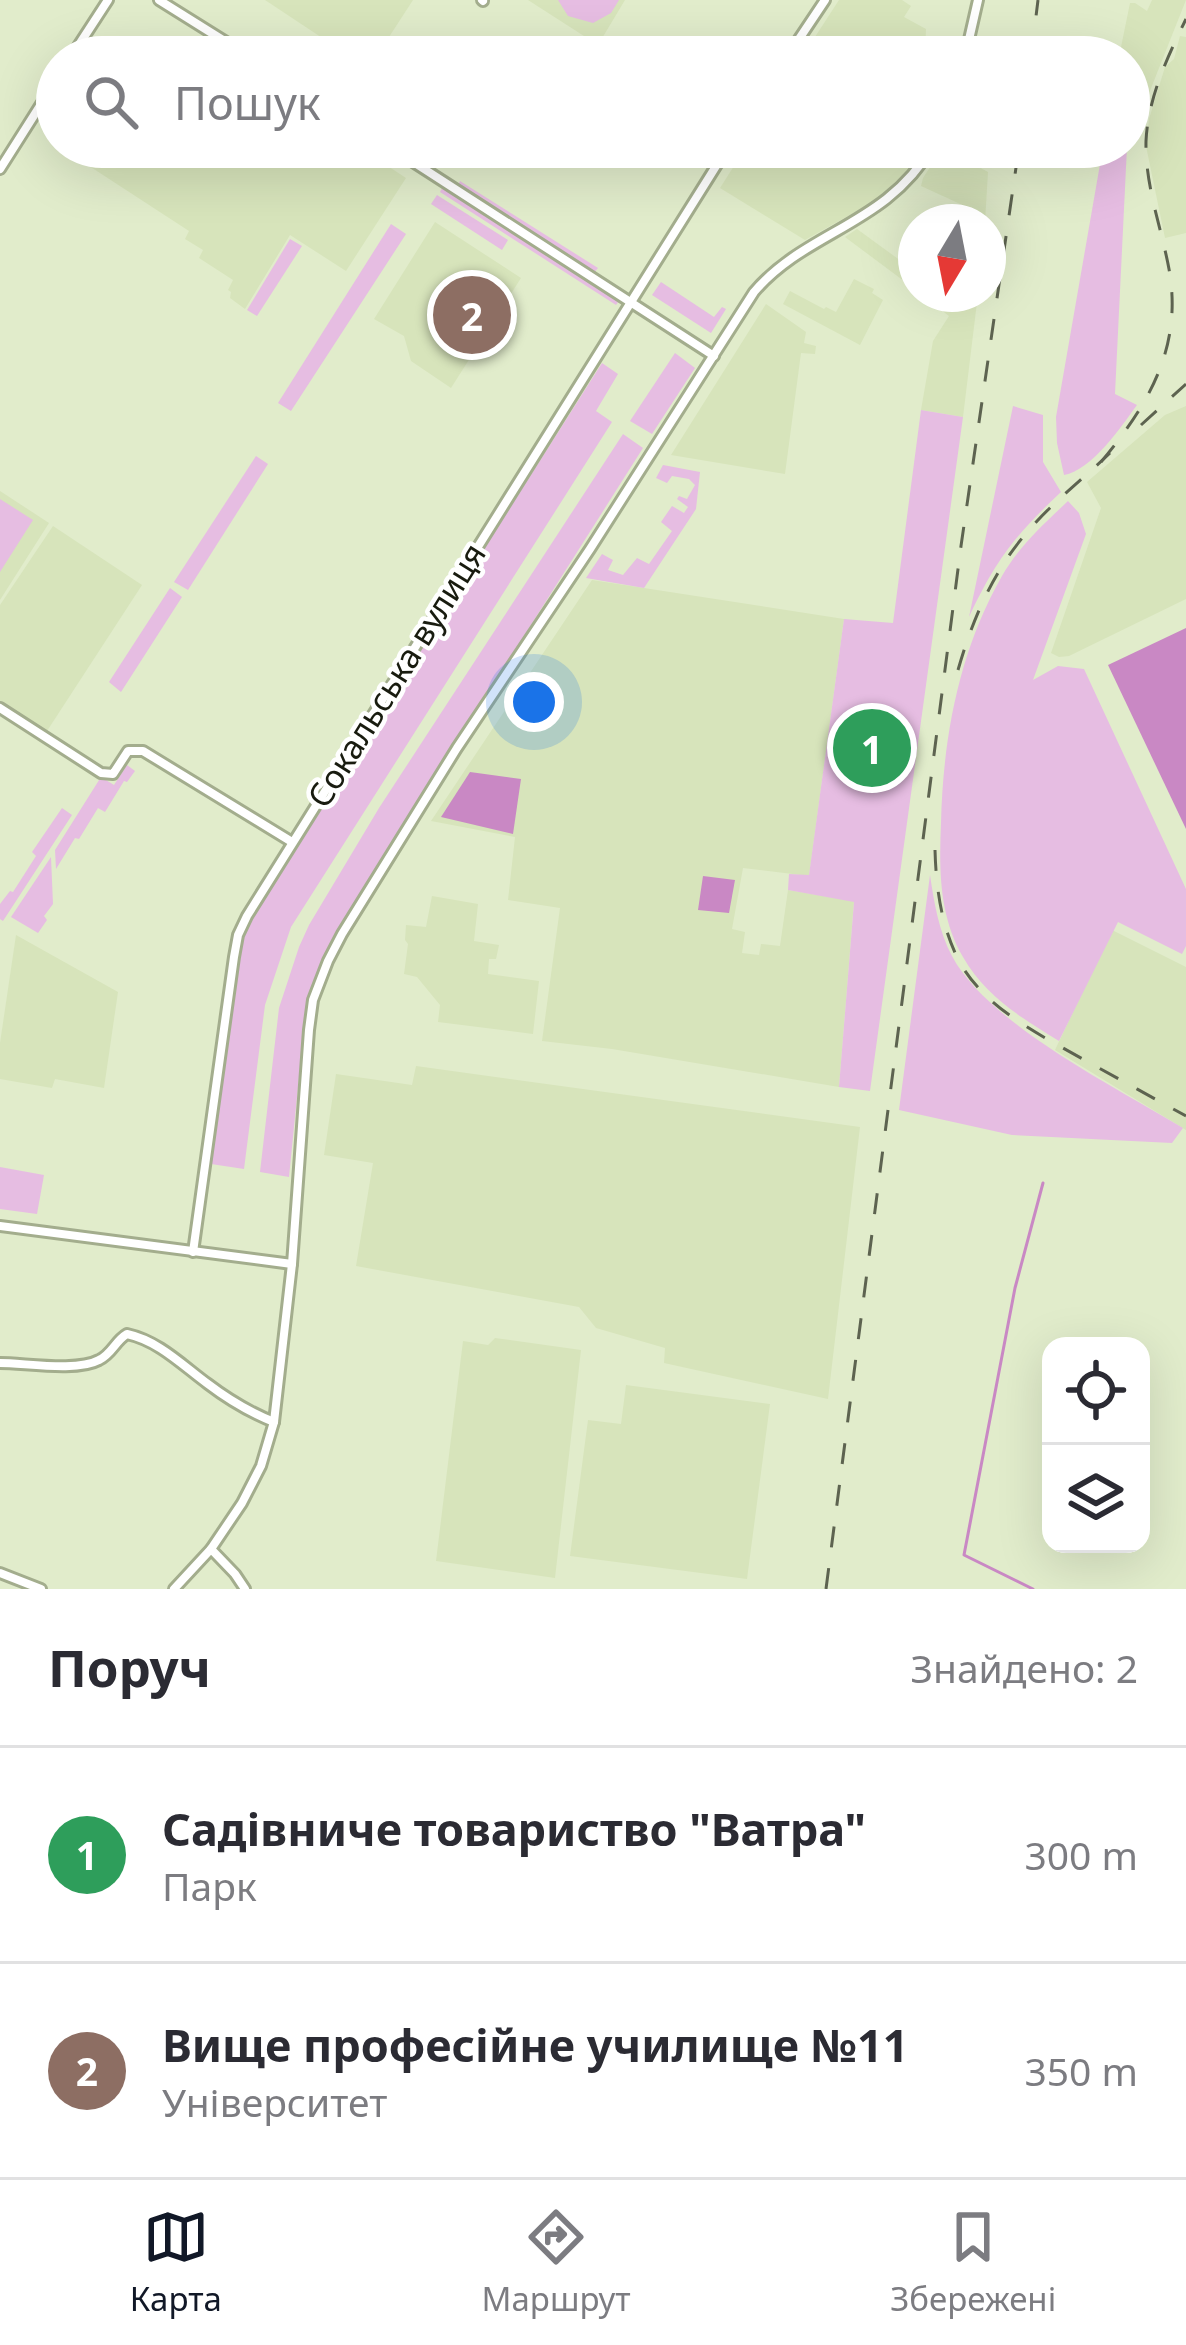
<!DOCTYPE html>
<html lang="uk">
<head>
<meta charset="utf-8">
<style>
	:root { --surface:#fff; --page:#f7f7f7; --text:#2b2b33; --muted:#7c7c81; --line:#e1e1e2; --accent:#111827 }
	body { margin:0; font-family:"Noto Sans",sans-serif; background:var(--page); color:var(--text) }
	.controls { position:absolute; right:36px; bottom:36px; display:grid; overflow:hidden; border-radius:24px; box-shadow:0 12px 48px #0002 }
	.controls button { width:108px; height:108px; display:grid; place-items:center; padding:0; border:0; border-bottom:3px solid var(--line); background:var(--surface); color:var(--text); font:60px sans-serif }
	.compass { position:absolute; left:898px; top:204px; width:108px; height:108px; border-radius:50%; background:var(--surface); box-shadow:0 12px 48px #0002; rotate:190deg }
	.you { position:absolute; left:534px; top:702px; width:42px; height:42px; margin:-30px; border:9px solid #fff; border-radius:50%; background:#1a73e8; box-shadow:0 0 0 18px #1a73e833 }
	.badge { display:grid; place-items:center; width:78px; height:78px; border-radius:50%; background:var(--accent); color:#fff; font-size:39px; font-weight:700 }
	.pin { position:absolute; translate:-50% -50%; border:6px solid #fff; box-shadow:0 3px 12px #0006 }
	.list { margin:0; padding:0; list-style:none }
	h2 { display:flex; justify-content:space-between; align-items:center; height:156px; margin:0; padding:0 48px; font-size:51px }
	h2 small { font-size:39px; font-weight:400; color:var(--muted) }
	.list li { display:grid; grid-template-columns:78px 1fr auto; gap:36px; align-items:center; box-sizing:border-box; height:216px; padding:0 48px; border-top:3px solid var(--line) }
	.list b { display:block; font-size:45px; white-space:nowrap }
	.list p { margin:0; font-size:39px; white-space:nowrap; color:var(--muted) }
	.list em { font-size:39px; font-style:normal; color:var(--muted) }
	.icon { flex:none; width:66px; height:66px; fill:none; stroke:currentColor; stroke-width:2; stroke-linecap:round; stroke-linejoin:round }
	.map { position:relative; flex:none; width:1186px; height:1589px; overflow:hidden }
	.search { position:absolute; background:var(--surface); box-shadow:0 12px 48px #0002; left:36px; right:36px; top:36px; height:132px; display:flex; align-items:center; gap:30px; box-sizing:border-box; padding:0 42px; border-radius:66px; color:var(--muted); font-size:45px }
	.sheet { height:588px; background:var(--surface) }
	nav { display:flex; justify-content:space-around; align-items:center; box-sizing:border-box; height:168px; border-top:3px solid var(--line); background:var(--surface); font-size:33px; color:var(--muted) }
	nav a { display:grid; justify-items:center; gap:6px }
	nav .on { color:var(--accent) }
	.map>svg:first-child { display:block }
	.built { fill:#d7e4bb }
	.green { fill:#e6bde2 }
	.water { fill:#c988c4 }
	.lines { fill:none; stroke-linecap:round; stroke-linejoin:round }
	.stream { stroke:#c988c4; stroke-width:3 }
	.minor-casing { stroke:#a3ad8d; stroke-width:14 }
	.minor { stroke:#fff; stroke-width:8 }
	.rail { stroke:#5d6350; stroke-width:3; stroke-dasharray:21 21; stroke-linecap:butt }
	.labels { text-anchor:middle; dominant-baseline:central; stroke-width:9; stroke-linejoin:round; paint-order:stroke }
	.street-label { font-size:33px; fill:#181b0f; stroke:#fff }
</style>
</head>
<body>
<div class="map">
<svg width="1186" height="1589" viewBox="0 0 1186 1589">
	<rect width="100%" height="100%" fill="#e1eccb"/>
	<g class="built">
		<polygon points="265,0 413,0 376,57 351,57"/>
		<polygon points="528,0 625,0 598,45"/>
		<polygon points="839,0 902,0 911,6 904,17 926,29 925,57 802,57"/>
		<polygon points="1152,0 1186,0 1136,126 1129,125 1129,57 1119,57 1130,3 1135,3 1147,11"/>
		<polygon points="1180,36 1186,37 1186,233 1165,238 1146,146 1149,119 1165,67 1174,59"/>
		<polygon points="60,147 359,147 406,178 346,271 290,235 245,309 230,298 231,292 228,290 233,280 199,258 203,250 185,239 189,231"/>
		<polygon points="746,147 926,147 906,173 873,202 805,240 720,188"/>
		<polygon points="943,147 988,172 985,222 968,222 969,208 921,186 923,178"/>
		<polygon points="435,222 521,278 451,388 411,361 404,336 374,319"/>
		<polygon points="857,229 916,272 916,290 845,237"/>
		<polygon points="854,279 874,289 872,293 883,300 860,345 783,304 790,291 824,309 826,307 836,312"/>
		<polygon points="921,294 978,294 963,417 921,410 933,341 949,316"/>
		<polygon points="766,304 806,332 804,343 816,346 815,354 801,353 785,474 671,455"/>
		<polygon points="1186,406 1186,599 1069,656 1059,657 1051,653 1101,508 1087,482 1165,415"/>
		<polygon points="0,491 49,523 0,600"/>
		<polygon points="53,526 142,585 47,731 0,702 0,605"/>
		<polygon points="592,580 844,619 809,876 743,868 732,929 745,932 742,953 759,955 761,944 780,946 788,890 854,901 839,1087 612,1049 542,1041 560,908 508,900 515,837 431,821"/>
		<polygon points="432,896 478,904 474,941 499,945 496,959 489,959 488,974 539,981 533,1034 438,1022 440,1005 417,977 404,974 408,944 405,940 406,925 426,927"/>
		<polygon points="1112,930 1186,967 1186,1130 1055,1050"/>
		<polygon points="16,935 118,992 104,1088 55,1079 52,1088 0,1079 0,1043"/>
		<polygon points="416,1066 860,1127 828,1399 664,1363 665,1348 596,1328 579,1307 356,1266 373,1163 324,1155 336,1074 412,1085"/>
		<polygon points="495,1338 581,1350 555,1578 436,1561 463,1341 488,1345"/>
		<polygon points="626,1385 770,1404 747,1579 570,1556 588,1420 621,1424"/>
	</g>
	<g class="green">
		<polygon points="558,0 619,0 611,13 593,23 568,16"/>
		<path d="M 1103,147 L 1127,147 L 1115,394 L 1137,405 C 1121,427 1092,470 1064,475 L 1057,443 L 1056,417 Z"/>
		<polygon points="460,181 598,268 593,274 457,187"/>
		<polygon points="443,186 621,298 616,305 440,192"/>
		<polygon points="437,195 508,240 502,250 431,204"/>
		<polygon points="391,224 406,234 291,411 278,403"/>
		<polygon points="290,239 302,246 257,316 247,310"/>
		<polygon points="661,282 714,317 722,307 726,309 711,333 652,295"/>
		<polygon points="675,353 695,368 652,434 630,421"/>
		<polygon points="602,363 618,374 596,411 612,422 291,927 265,1005 244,1169 211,1164 241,942 252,914"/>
		<path d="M 1013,406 L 1043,415 L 1043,462 L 1061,492 C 1015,535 996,560 969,617 Z"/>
		<polygon points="921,410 963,417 870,1091 839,1087 854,902 788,890 789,874 809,875 844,619 893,623"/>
		<polygon points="623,434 643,448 332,939 306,1007 289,1177 260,1172 279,1008 299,947 309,925 379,808"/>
		<polygon points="256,456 268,464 188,590 174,582"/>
		<polygon points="663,465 700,472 696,509 644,588 586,578 602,554 613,560 608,570 623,575 637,558 649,564 672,531 661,522 672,506 684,513 688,507 677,499 679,496 687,499 695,485 689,479 672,476 667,483 656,478"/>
		<polygon points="0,499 33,520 0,572"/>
		<path d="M 1068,501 L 1079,513 L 1086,534 L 1033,680 L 1058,666 L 1084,669 L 1186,889 L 1186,946 L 1182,954 L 1118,922 L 1059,1041 C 1023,1019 985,996 963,957 C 939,916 939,869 941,823 C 943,738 959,651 1002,576 C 1019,546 1044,524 1068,501 Z"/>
		<polygon points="170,588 182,597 121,692 109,682"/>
		<polygon points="127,765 135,771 127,782 124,781 105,812 98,808 79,839 75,838 56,869 55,850 101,777 114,785"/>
		<polygon points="62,808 72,815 3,921 0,919 0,904 10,891 13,892 36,856 32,852"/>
		<polygon points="51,857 53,904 44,916 47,920 38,933 11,917"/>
		<path d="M 930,875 C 934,902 939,932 952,956 C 987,1023 1117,1088 1183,1128 L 1172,1143 L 1012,1135 L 899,1110 Z"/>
		<polygon points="0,1167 44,1175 37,1214 0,1209"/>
	</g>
	<g class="water">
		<polygon points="1186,628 1186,829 1108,665"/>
		<polygon points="470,772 521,779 513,834 441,817"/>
		<polygon points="703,876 735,880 729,913 698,910"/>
	</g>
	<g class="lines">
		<polyline class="stream" points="1033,1589 964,1555 1015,1288 1043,1183"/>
		<g class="minor-casing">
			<g id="minor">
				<polyline points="159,0 250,57"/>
				<polyline points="482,0 483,1"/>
				<polyline points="71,57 108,0"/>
				<polyline points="787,57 825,0"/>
				<polyline points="965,57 978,0"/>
				<polyline points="390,147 714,356"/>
				<polyline points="0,169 57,79"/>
				<polyline points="0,708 101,773 113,774 128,751 143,751 292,842"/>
				<polyline points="0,1226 292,1264"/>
				<polyline points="193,1252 234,957 238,935 247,916 728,147"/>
				<path d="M 0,1363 C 25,1363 77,1372 99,1360 C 112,1354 115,1341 127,1334 C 159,1341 182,1365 208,1384 C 229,1400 249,1412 274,1422"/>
				<polyline points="211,1549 235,1574 245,1589"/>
				<polyline points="0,1573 41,1589"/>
				<path d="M 174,1589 L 211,1549 L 242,1503 L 261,1466 L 274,1422 L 292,1264 L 309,1030 L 313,1000 L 328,961 L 342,934 L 457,748 L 590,549 L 754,292 C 807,230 886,226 932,147"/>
			</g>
		</g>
		<use href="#minor" class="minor"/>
		<g class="rail">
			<polyline points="1031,57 1038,0"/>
			<polyline points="1141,425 1186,384"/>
			<path d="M 1101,462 C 1149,404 1183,347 1169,269 C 1161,226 1145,186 1146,141 C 1148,98 1167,58 1186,19"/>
			<path d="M 958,670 C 973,618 993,571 1029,530 C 1053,502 1083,479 1110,453"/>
			<path d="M 935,850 C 936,887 941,925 958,959 C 984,1009 1041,1035 1088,1062 C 1121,1080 1153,1098 1186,1116"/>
			<polyline points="826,1589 961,546 1019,147"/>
		</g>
	</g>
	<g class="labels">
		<g class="street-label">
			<text transform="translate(396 675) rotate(-58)">Сокальська вулиця</text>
		</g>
	</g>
</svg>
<div class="controls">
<button><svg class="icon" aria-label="locate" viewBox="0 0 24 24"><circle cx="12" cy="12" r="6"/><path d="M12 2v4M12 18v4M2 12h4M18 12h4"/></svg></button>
<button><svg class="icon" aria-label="layers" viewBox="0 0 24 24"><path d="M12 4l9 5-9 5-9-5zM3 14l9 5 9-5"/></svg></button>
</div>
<svg class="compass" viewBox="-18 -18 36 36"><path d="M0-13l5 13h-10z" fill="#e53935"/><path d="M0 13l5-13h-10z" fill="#7c7c81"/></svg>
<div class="you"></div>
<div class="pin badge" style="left:872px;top:748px;background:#2e9e5b">1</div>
<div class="pin badge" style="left:472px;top:315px;background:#8d6e63">2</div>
<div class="search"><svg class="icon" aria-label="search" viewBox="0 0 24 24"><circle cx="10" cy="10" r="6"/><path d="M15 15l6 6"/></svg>Пошук</div>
</div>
<section class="sheet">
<h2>Поруч<small>Знайдено: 2</small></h2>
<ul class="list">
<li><span class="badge" style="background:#2e9e5b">1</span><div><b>Садівниче товариство &quot;Ватра&quot;</b><p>Парк</p></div><em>300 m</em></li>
<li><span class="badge" style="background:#8d6e63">2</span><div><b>Вище професійне училище №11</b><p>Університет</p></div><em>350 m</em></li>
</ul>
</section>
<nav>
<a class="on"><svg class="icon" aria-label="map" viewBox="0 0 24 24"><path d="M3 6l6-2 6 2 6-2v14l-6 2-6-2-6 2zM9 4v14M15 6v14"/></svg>Карта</a>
<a><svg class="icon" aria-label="directions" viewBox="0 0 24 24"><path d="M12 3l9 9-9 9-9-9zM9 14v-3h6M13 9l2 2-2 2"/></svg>Маршрут</a>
<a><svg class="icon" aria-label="saved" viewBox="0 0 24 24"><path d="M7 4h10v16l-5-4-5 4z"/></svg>Збережені</a>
</nav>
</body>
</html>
